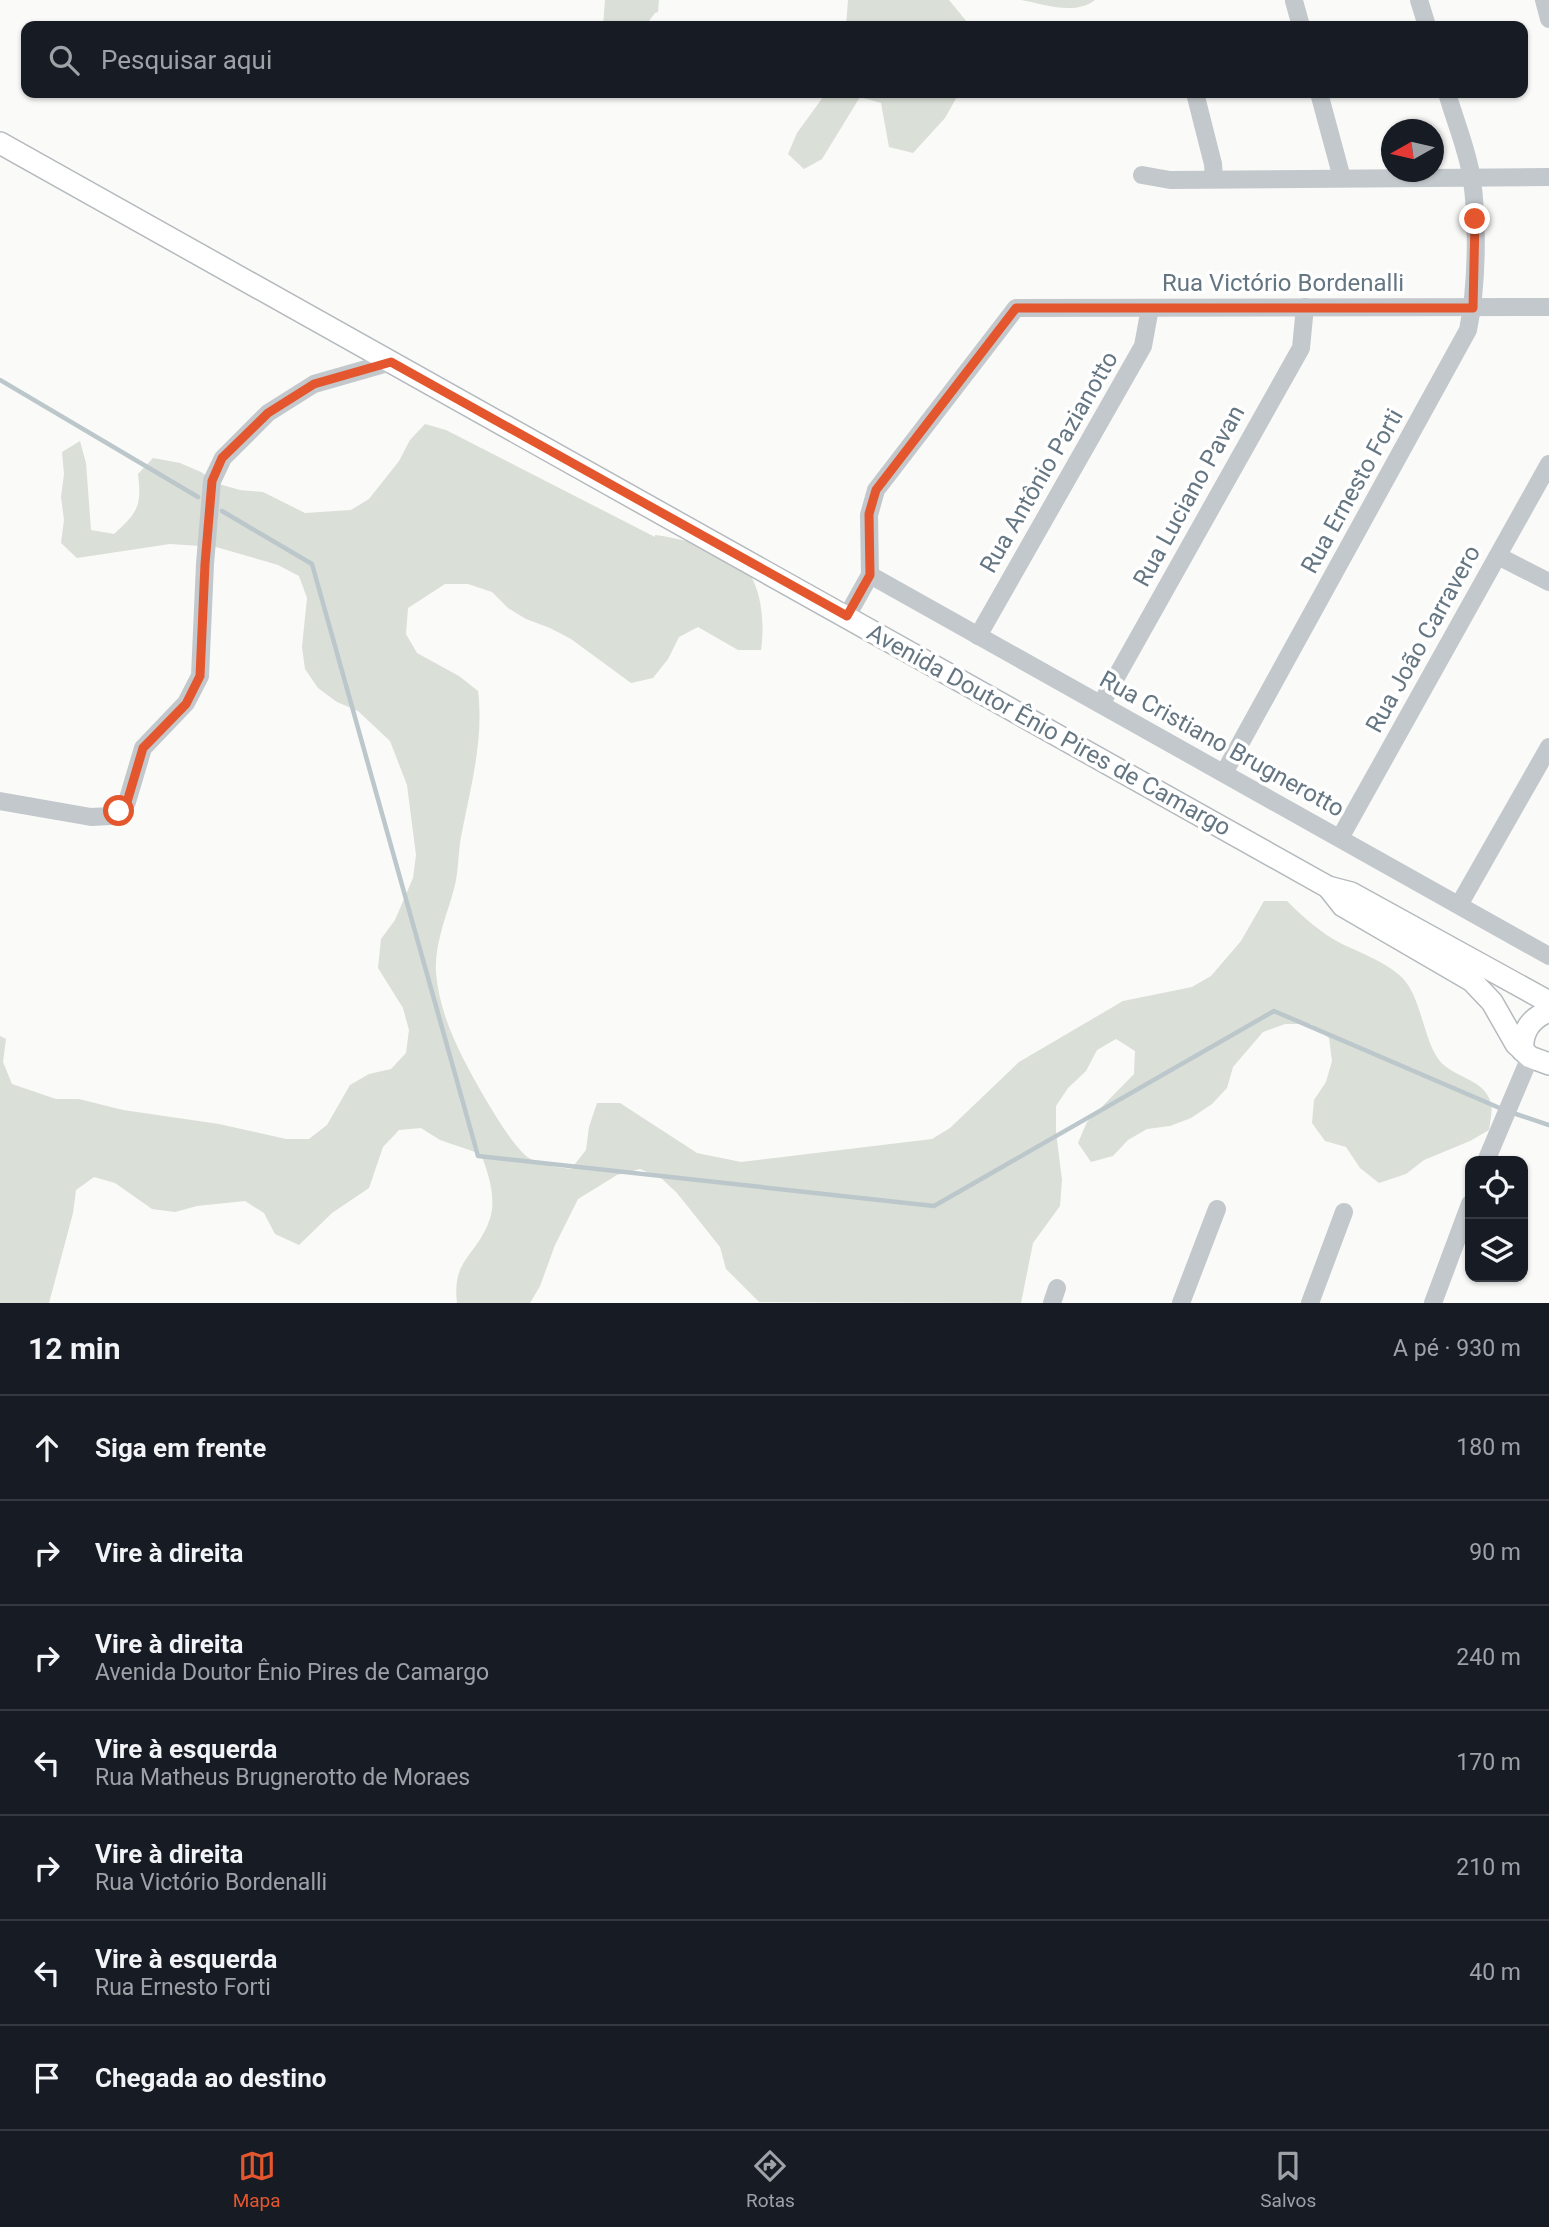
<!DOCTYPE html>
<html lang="pt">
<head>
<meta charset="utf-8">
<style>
	:root { --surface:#171b24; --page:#242831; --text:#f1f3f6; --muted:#9ea1a6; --line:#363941; --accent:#e4572e }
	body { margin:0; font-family:Roboto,sans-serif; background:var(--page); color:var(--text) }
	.controls { position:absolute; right:21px; bottom:21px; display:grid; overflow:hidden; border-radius:14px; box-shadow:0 2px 5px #0004 }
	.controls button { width:63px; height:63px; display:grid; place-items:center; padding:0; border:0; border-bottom:2px solid var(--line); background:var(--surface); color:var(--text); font:35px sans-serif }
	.compass { position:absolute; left:1381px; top:119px; width:63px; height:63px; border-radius:50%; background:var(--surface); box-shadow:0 2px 5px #0004; rotate:262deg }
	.stop { position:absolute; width:21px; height:21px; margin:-16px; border:5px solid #e4572e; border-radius:50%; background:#fff }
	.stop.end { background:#e4572e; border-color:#fff; box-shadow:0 2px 7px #0008 }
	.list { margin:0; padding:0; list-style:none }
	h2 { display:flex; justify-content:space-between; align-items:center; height:91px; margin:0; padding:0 28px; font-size:30px }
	h2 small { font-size:23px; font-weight:400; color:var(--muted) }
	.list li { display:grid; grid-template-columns:46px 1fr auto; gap:21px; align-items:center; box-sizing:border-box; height:105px; padding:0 28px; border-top:2px solid var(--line) }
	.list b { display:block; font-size:26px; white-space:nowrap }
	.list p { margin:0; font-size:23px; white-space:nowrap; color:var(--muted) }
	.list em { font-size:23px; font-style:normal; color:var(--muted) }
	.icon { flex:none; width:38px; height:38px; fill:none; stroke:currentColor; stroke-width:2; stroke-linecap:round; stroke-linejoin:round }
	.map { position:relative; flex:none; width:1549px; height:1303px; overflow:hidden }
	.search { position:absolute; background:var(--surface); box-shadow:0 2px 5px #0004; left:21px; right:21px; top:21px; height:77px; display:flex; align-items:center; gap:18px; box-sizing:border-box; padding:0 24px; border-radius:14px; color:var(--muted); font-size:26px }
	.sheet { height:826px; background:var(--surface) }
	nav { display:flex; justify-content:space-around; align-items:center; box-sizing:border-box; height:98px; border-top:2px solid var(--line); background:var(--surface); font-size:19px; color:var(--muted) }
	nav a { display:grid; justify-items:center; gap:4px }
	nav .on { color:var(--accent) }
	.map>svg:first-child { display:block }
	.green { fill:#dadfd7 }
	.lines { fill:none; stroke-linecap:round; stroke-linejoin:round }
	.stream { stroke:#bbc7cb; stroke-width:4.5 }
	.major-casing { stroke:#b5babe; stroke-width:24 }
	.minor { stroke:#c3c8cc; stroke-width:18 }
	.major { stroke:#fff; stroke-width:21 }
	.route { stroke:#e4572e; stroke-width:9 }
	.labels { text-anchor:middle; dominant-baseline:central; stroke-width:7; stroke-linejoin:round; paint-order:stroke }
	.street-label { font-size:24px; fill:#657683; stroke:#fff }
</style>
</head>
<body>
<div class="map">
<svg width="1549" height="1303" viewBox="0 0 1549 1303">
	<rect width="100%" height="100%" fill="#fafaf8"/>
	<g class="green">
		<polygon points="605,0 659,0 658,12 655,13 645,26 603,26"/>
		<polygon points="848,0 949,0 967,22 968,26 846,26"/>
		<path d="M 1021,0 L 1095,0 C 1075,16 1044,4 1021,0 Z"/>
		<polygon points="826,93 959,93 945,118 913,153 889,147 881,103 860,97 822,159 804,169 788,154 797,133"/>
		<path d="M 425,424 L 446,430 L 655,537 L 655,535 C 674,537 730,550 742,563 C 762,585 765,623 761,650 L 738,650 L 698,627 L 679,637 L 668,659 L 653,678 L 631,683 L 571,639 L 550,628 L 526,619 L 508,608 L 492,592 L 468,584 L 445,584 L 408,608 L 406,634 L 417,653 L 459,676 L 478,691 C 484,739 471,785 462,832 C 458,849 459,868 455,885 C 448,913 434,943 436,973 C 440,1019 463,1060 486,1100 C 497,1118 510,1141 526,1156 C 538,1166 557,1167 571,1169 L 586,1150 L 589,1127 L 597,1103 L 620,1103 L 697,1153 L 741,1162 L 932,1139 L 950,1128 L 1019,1062 L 1123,1001 L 1192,987 L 1211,976 L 1241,941 L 1264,901 L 1287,901 C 1303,917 1321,933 1342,944 C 1361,953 1381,960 1398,974 C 1421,991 1422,1037 1439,1060 C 1453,1078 1484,1078 1491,1103 C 1493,1110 1490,1122 1489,1130 L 1470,1141 L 1424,1160 L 1406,1174 L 1379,1183 L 1360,1168 L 1346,1147 L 1325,1141 L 1312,1123 L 1314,1100 L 1326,1082 L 1332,1061 L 1329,1038 L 1311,1024 L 1285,1024 L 1263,1032 L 1233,1067 L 1227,1088 L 1212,1104 L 1191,1118 L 1170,1126 L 1147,1129 L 1128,1140 L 1113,1156 L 1091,1162 L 1078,1143 L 1087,1122 L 1134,1074 L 1135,1051 L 1116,1039 L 1097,1050 L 1086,1071 L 1068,1088 L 1056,1106 L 1056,1132 L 1062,1180 L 1060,1206 L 1033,1243 L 1021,1303 L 759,1302 L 726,1269 L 720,1247 L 677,1193 L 661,1178 L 640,1169 L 617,1175 L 578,1199 L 555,1245 L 540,1286 L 530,1303 L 457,1303 C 452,1260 474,1258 488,1224 C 498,1202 489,1175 481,1154 L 440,1140 L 421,1128 L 399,1130 L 383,1147 L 369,1188 L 332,1213 L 299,1245 L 275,1234 L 264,1213 L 245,1201 L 197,1206 L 175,1212 L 152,1209 L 115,1183 L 94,1177 L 76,1190 L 73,1213 L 49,1303 L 0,1303 L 0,1036 L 6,1039 L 3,1062 L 12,1084 L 56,1099 L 79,1099 L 123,1110 L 219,1124 L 286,1139 L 309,1139 L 327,1125 L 350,1085 L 369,1074 L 391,1069 L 406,1053 L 409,1030 L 403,1008 L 378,968 L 381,939 L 395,920 L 413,878 L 416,855 L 407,785 L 390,741 L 358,711 L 337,702 L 318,688 L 305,669 L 302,647 L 307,598 L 299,576 L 278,565 L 216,547 L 170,544 L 77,558 L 61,543 L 64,520 L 61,497 L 64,474 L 62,452 L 80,441 L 86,463 L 91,530 L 114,534 C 138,512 142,506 138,474 L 153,458 L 180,463 L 201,472 L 219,484 L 240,490 L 263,492 L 305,513 L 351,510 L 369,499 L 399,461 L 410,440 Z"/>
	</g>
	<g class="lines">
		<g class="stream">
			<polyline points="0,380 198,497"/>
			<polyline points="222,511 312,564 478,1156 934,1206 1274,1011 1502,1109"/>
			<polyline points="1510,1112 1549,1125"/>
		</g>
		<g class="major-casing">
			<g id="major">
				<polyline points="0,143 1328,887 1351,893 1549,1002"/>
				<polyline points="1328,887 1343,906 1472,981 1492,1002 1516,1044 1530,1057 1549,1064"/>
				<path d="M 1523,1051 C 1521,1031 1531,1018 1549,1011"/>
			</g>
		</g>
		<g class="minor">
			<polyline points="1419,0 1427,26"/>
			<polyline points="1544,0 1549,19"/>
			<polyline points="1294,1 1301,26"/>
			<polyline points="1195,93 1213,164 1214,178"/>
			<polyline points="1319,93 1342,178"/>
			<polyline points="1142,175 1170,180 1549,177"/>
			<polyline points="1498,556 1549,582"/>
			<polyline points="870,575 1549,956"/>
			<polyline points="847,616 870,575 869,515 876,490 1016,308 1549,307"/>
			<polyline points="978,636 1143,346 1150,308"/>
			<polyline points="1101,704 1301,348 1305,307"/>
			<path d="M 1224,773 L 1468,330 C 1477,287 1478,224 1472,180 C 1468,151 1455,121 1447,93"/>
			<polyline points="0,801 91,817 111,816 119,811 127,802 143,748 186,703 200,676 205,564 212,481 223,458 268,413 314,384 391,362"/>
			<polyline points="1340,838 1549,464"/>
			<polyline points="1459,905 1549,747"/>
			<polyline points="1486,1161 1530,1057"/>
			<polyline points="1052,1303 1057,1288"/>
			<polyline points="1181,1303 1217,1209"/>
			<polyline points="1310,1303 1344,1212"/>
			<polyline points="1433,1303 1470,1204"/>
		</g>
		<use href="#major" class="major"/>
	</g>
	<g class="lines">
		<polyline class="route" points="119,811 127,802 143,748 186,704 200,676 205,564 212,481 222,458 268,413 314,384 391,362 847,616 870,575 869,514 876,490 1016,308 1473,308 1475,219"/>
	</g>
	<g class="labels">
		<g class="street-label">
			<text x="1283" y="283">Rua Victório Bordenalli</text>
			<text transform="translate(1049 462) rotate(-60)">Rua Antônio Pazianotto</text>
			<text transform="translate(1352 491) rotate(-61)">Rua Ernesto Forti</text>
			<text transform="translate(1189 496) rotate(-61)">Rua Luciano Pavan</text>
			<text transform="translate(1423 639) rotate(-61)">Rua João Carravero</text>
			<text transform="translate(1049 730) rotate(29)">Avenida Doutor Ênio Pires de Camargo</text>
			<text transform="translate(1222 744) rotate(29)">Rua Cristiano Brugnerotto</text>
		</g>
	</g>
</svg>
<div class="controls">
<button><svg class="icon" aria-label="locate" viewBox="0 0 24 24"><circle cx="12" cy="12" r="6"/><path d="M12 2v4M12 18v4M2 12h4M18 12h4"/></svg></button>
<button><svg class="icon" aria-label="layers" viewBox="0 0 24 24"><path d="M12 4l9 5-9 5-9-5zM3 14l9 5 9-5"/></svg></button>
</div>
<svg class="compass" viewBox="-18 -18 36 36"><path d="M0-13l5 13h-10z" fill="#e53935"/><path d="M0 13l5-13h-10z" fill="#9ea1a6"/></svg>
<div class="stop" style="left:119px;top:811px"></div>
<div class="stop end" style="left:1475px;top:219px"></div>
<div class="search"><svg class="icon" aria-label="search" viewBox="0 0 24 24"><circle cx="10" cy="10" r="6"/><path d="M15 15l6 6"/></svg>Pesquisar aqui</div>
</div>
<section class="sheet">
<h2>12 min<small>A pé · 930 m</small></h2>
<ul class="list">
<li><svg class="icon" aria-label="ahead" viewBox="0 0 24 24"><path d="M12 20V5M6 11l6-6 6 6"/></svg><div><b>Siga em frente</b></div><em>180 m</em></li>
<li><svg class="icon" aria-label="right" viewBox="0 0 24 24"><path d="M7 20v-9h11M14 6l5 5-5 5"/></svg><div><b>Vire à direita</b></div><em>90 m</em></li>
<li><svg class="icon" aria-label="right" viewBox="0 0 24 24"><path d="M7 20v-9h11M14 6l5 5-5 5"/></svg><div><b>Vire à direita</b><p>Avenida Doutor Ênio Pires de Camargo</p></div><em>240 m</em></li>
<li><svg class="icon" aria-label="left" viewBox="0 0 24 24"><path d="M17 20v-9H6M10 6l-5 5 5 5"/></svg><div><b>Vire à esquerda</b><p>Rua Matheus Brugnerotto de Moraes</p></div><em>170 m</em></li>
<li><svg class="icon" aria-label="right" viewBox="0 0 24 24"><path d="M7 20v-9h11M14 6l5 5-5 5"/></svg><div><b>Vire à direita</b><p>Rua Victório Bordenalli</p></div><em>210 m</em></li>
<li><svg class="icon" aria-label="left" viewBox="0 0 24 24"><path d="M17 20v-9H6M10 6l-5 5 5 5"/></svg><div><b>Vire à esquerda</b><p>Rua Ernesto Forti</p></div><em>40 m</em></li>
<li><svg class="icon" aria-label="arrive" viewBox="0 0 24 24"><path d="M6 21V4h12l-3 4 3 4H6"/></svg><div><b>Chegada ao destino</b></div></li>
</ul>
</section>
<nav>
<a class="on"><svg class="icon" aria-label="map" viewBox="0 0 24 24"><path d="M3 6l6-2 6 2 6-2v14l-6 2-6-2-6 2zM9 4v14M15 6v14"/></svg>Mapa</a>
<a><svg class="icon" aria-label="directions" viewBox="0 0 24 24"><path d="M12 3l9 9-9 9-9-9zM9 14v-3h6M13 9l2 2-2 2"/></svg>Rotas</a>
<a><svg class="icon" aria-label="saved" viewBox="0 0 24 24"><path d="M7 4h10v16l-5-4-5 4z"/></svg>Salvos</a>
</nav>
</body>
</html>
